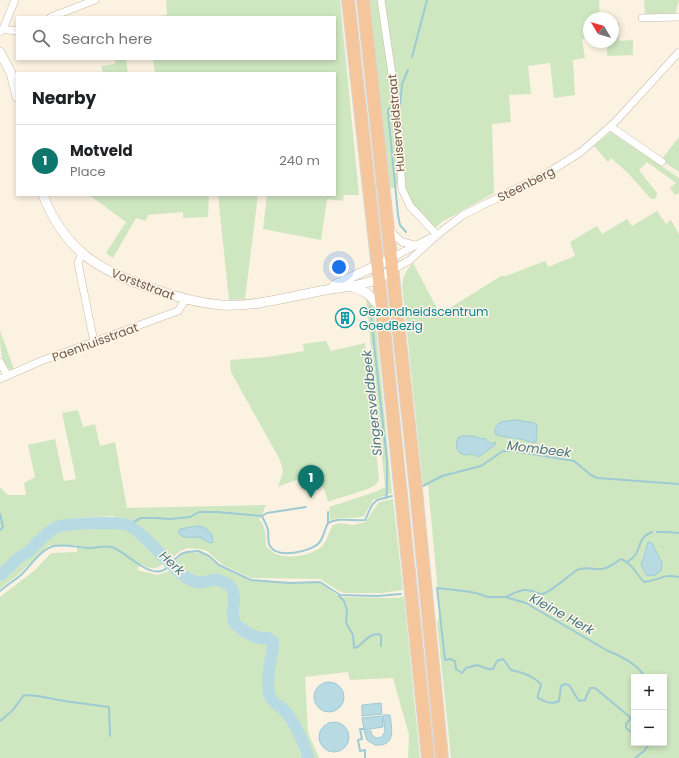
<!DOCTYPE html>
<html lang="en">
<head>
<meta charset="utf-8">
<style>
	:root { --surface:#fff; --page:#f2f2f2; --text:#202124; --muted:#757577; --line:#e0e0e0; --accent:#0f766e }
	body { margin:0; font-family:Poppins,sans-serif; background:var(--page); color:var(--text) }
	.controls { position:absolute; right:12px; bottom:12px; display:grid; overflow:hidden; border-radius:0px; box-shadow:0 2px 6px #0003 }
	.controls button { width:36px; height:36px; display:grid; place-items:center; padding:0; border:0; border-bottom:1px solid var(--line); background:var(--surface); color:var(--text); font:20px sans-serif }
	.compass { position:absolute; left:583px; top:12px; width:36px; height:36px; border-radius:50%; background:var(--surface); box-shadow:0 2px 6px #0003; rotate:308deg }
	.you { position:absolute; left:339px; top:267px; width:14px; height:14px; margin:-10px; border:3px solid #fff; border-radius:50%; background:#1a73e8; box-shadow:0 0 0 6px #1a73e833 }
	.badge { display:grid; place-items:center; width:26px; height:26px; border-radius:50%; background:var(--accent); color:#fff; font-size:13px; font-weight:700 }
	.pin { position:absolute; translate:-50% -33px; filter:drop-shadow(0 1px 2px #0008) }
	.pin::after { content:''; position:absolute; top:21px; width:14px; height:12px; background:inherit; clip-path:polygon(0 0,100% 0,50% 100%) }
	.list { margin:0; padding:0; list-style:none }
	h2 { display:flex; justify-content:space-between; align-items:center; height:52px; margin:0; padding:0 16px; font-size:17px }
	h2 small { font-size:13px; font-weight:400; color:var(--muted) }
	.list li { display:grid; grid-template-columns:26px 1fr auto; gap:12px; align-items:center; box-sizing:border-box; height:72px; padding:0 16px; border-top:1px solid var(--line) }
	.list b { display:block; font-size:15px; white-space:nowrap }
	.list p { margin:0; font-size:13px; white-space:nowrap; color:var(--muted) }
	.list em { font-size:13px; font-style:normal; color:var(--muted) }
	.icon { flex:none; width:22px; height:22px; fill:none; stroke:currentColor; stroke-width:2; stroke-linecap:round; stroke-linejoin:round }
	.map { position:relative; flex:none; width:679px; height:758px; overflow:hidden }
	.search { position:absolute; background:var(--surface); box-shadow:0 2px 6px #0003; left:16px; top:16px; width:320px; height:44px; display:flex; align-items:center; gap:10px; box-sizing:border-box; padding:0 14px; border-radius:0px; color:var(--muted); font-size:15px }
	.panel { position:absolute; background:var(--surface); box-shadow:0 2px 6px #0003; left:16px; top:72px; width:320px; height:124px; border-radius:0px }
	.map>svg:first-child { display:block }
	.green { fill:#cfe7c1; fill-rule:evenodd }
	.water { fill:#b8dbe3; stroke:#9ecad4 }
	.lines { fill:none; stroke-linecap:round; stroke-linejoin:round }
	.stream { stroke:#9ecad4; stroke-width:2 }
	.river { stroke:#b8dbe3; stroke-width:12 }
	.minor-casing { stroke:#cbbaa9; stroke-width:8 }
	.tertiary-casing { stroke:#cbbaa9; stroke-width:10 }
	.trunk-casing { stroke:#dad4d0; stroke-width:14 }
	.minor { stroke:#fff; stroke-width:7 }
	.tertiary { stroke:#fff; stroke-width:9 }
	.trunk { stroke:#f5c69c; stroke-width:12 }
	.labels { text-anchor:middle; dominant-baseline:central; stroke-width:3; stroke-linejoin:round; paint-order:stroke }
	.street-label { font-size:12px; fill:#71594a; stroke:#fef6e8 }
	.culture-label { font-size:12px; fill:#0d838f; stroke:#fef6e8; text-anchor:start }
	.water-label { font-size:13px; font-style:italic; fill:#457784; stroke:#fef6e8 }
</style>
</head>
<body>
<div class="map">
<svg width="679" height="758" viewBox="0 0 679 758">
	<rect width="100%" height="100%" fill="#fbf2e2"/>
	<g class="green">
		<polygon points="166,0 340,0 359,195 344,195 343,201 327,199 321,240 263,229 267,195 335,195 335,73 155,73 153,59 335,59 335,17 151,17 167,15"/>
		<polygon points="368,0 379,0 388,59 398,180 397,188 392,188 389,187"/>
		<polygon points="384,0 599,0 600,18 589,18 589,30 585,31 586,38 582,40 585,58 573,60 575,95 554,98 550,63 528,66 531,94 509,95 511,122 492,124 494,193 442,222 435,228 411,204 405,194"/>
		<polygon points="644,0 679,0 675,15 645,16"/>
		<polygon points="613,23 619,23 619,41 633,40 633,55 607,56 607,42 613,42"/>
		<polygon points="115,59 126,59 128,73 103,73 101,66 115,64"/>
		<polygon points="611,132 679,178 679,193 675,195 670,188 676,183 647,162 639,170 657,193 657,195 655,199 651,199 628,173 611,158 608,162 594,146"/>
		<polygon points="679,137 679,172 661,160"/>
		<polygon points="89,195 209,195 208,217 183,218 183,212 148,215 146,221 136,218 113,258 106,253 126,222"/>
		<polygon points="218,195 258,195 245,299 229,300"/>
		<path d="M 657,211 L 666,224 L 671,220 L 679,234 L 679,758 L 451,758 L 437,622 L 440,615 L 428,485 L 423,486 L 402,285 C 404,275 406,270 413,263 L 440,314 L 501,276 L 506,276 L 545,261 L 548,267 L 575,256 L 570,242 L 597,226 L 602,234 L 627,219 L 632,226 ZM 534,423 L 531,443 L 522,439 L 502,437 ZM 473,436 L 482,439 L 485,438 L 491,444 L 479,457 L 472,454 ZM 654,546 L 656,553 L 647,576 C 640,564 641,561 645,549 ZM 634,677 L 664,677 L 664,743 L 634,743 Z"/>
		<path d="M 366,299 L 371,302 L 374,306 L 392,493 L 373,500 L 364,516 C 353,520 341,516 330,520 L 329,507 L 375,492 L 385,487 L 375,385 Z"/>
		<path d="M 0,331 L 14,369 L 11,370 C 0,365 0,343 0,331 Z"/>
		<path d="M 326,341 L 331,351 L 365,343 L 379,479 C 378,482 377,483 375,485 C 367,491 340,497 328,502 C 323,472 299,477 278,487 L 283,472 L 280,460 L 231,372 L 230,360 L 268,357 L 304,351 L 303,344 Z"/>
		<path d="M 78,410 L 83,427 L 95,424 L 100,446 L 115,442 L 127,508 L 266,505 L 263,512 L 263,517 L 259,519 C 266,526 266,537 266,546 C 270,550 274,554 279,555 C 292,559 315,555 324,544 C 327,539 329,532 332,526 L 338,523 L 353,525 L 365,522 L 379,502 L 393,499 L 403,590 L 382,593 L 344,593 L 339,591 L 320,579 L 251,578 L 223,565 L 207,551 L 200,549 L 188,548 L 180,551 L 173,557 L 171,555 C 162,567 155,573 141,564 L 137,570 L 157,575 L 172,570 C 193,584 192,585 219,582 L 228,589 L 232,604 L 229,619 C 234,632 253,643 267,640 L 270,644 C 270,661 263,678 267,696 C 270,710 279,706 285,715 C 293,728 297,744 302,758 L 0,758 L 0,597 L 35,570 L 51,553 L 77,552 L 77,545 L 53,545 L 48,546 L 20,573 L 0,589 L 0,578 L 55,529 L 77,524 L 119,523 L 114,516 C 92,518 69,515 49,526 L 0,569 L 0,487 L 8,495 L 25,495 L 26,493 L 24,483 L 35,477 L 28,445 L 55,439 L 64,481 L 76,479 L 62,413 Z"/>
		<path d="M 186,551 L 204,554 L 221,567 L 251,581 L 319,583 C 328,586 333,595 343,597 L 398,598 L 404,596 L 420,758 L 408,758 L 409,735 L 393,678 L 350,680 L 348,672 L 305,677 L 308,732 L 319,758 L 311,758 C 308,749 295,728 298,721 L 288,709 L 278,702 L 272,693 L 273,668 L 277,644 L 274,639 L 269,635 C 255,635 246,631 236,621 C 234,615 236,611 237,605 C 239,590 229,580 216,575 C 202,584 182,577 174,562 Z"/>
	</g>
	<g class="water">
		<path d="M 517,420 L 534,423 L 537,425 L 536,442 C 530,443 526,440 520,439 C 511,437 503,438 495,434 C 494,420 506,421 517,420 Z"/>
		<path d="M 462,436 L 473,436 L 482,439 L 485,438 L 491,444 L 495,442 L 496,443 L 494,446 L 478,457 C 476,456 474,454 472,454 C 470,454 468,455 466,455 C 456,454 454,444 459,437 Z"/>
		<path d="M 198,526 C 207,527 213,533 213,542 L 210,543 C 207,542 204,539 201,538 C 193,535 183,541 178,532 L 180,529 Z"/>
		<polygon points="648,542 652,543 662,563 661,571 655,575 647,576 641,565"/>
		<circle cx="329" cy="697" r="15"/>
		<polygon points="381,703 382,714 362,716 362,705"/>
		<path d="M 383,715 L 390,715 C 392,729 396,747 375,745 L 367,740 L 364,731 L 371,731 L 372,735 L 376,738 L 382,737 L 385,731 Z"/>
		<polygon points="382,716 383,727 364,730 362,718"/>
		<circle cx="334" cy="737" r="15"/>
	</g>
	<g class="lines">
		<g class="stream">
			<polyline points="412,57 427,0"/>
			<polyline points="400,106 402,84 408,70"/>
			<polyline points="389,108 388,112 398,215 400,225 406,232"/>
			<polyline points="370,307 387,461 387,491 386,498"/>
			<polyline points="423,486 442,476 481,466 503,451 514,451 574,461 591,475 597,478 679,484"/>
			<polyline points="0,514 3,527 0,530"/>
			<polyline points="262,516 267,513 306,507"/>
			<polyline points="328,523 328,512"/>
			<path d="M 128,525 L 141,518 L 155,518 L 170,519 L 190,517 L 199,512 L 217,512 L 262,516 C 264,521 267,525 268,530 C 269,536 267,541 270,546 C 277,559 310,552 319,543 C 324,537 324,530 328,523 C 339,517 352,521 365,520 L 372,505 L 377,500 L 392,496"/>
			<polyline points="657,532 667,532 679,533"/>
			<polyline points="174,560 181,554 187,552 198,551 209,556 219,565 251,580 290,583 320,582 340,595 377,596 401,594"/>
			<path d="M 627,562 C 644,553 634,539 652,532"/>
			<path d="M 0,591 C 7,585 15,580 22,574 C 31,565 41,549 54,546 C 64,544 77,547 88,548 C 96,548 104,545 112,547 C 127,552 152,583 168,567"/>
			<path d="M 339,596 L 344,601 L 347,610 L 346,623 L 353,635 L 354,648 C 363,647 365,634 379,634 L 381,636 L 381,646"/>
			<path d="M 506,597 C 512,594 520,589 527,590 C 532,590 537,594 542,594 C 550,593 569,575 577,570 C 585,566 594,570 602,569 C 610,568 614,563 621,559 C 633,564 636,574 644,582 C 659,581 663,573 679,577"/>
			<polyline points="0,721 12,711 24,695 38,696 64,701 109,707 110,736"/>
			<polyline points="364,729 360,729 362,739 358,740 360,751 365,750 365,758"/>
			<path d="M 634,734 L 626,728 L 626,724 L 631,718 L 595,688 L 590,688 L 585,700 L 579,701 L 569,685 L 565,684 L 561,686 L 559,701 C 551,705 546,702 538,698 C 537,692 541,689 541,684 C 533,676 522,672 511,670 L 503,659 L 497,661 L 493,669 C 487,670 483,667 477,665 L 466,668 L 462,673 L 456,669 L 455,661 L 450,659 L 445,660 L 437,588 L 464,591 L 476,593 L 488,597 L 505,597 L 526,603 L 608,651 C 621,656 638,665 645,677"/>
			<polyline points="635,758 644,751 650,743"/>
		</g>
		<path class="river" d="M 0,575 C 6,571 10,566 15,561 C 19,557 24,555 28,552 C 37,544 44,534 55,528 C 64,523 121,521 130,526 C 147,537 159,553 174,567 C 179,573 189,580 196,582 C 207,585 213,575 225,583 C 228,584 230,586 232,589 C 238,601 229,613 235,624 C 245,632 255,640 268,638 L 273,642 L 273,647 C 271,661 265,681 270,696 C 273,704 280,705 285,711 C 293,719 306,747 308,758"/>
		<g class="minor-casing">
			<g id="minor">
				<polyline points="381,0 396,101 402,189 410,206 437,235"/>
				<polyline points="51,17 95,0"/>
				<polyline points="642,18 679,17"/>
				<polyline points="3,29 15,31 17,30"/>
				<polyline points="0,32 3,29 15,0"/>
				<polyline points="611,127 662,162"/>
				<polyline points="389,230 402,242 415,245"/>
				<polyline points="82,253 78,263 94,342"/>
				<polyline points="391,259 401,253 430,238"/>
				<polyline points="392,270 410,260 437,235 463,215 546,174 581,152 615,122 679,52"/>
				<polyline points="0,362 7,375"/>
				<polyline points="0,379 41,361 178,311 185,300"/>
			</g>
		</g>
		<g class="tertiary-casing">
			<g id="tertiary">
				<polyline points="0,52 11,73 17,97"/>
				<path d="M 43,195 C 65,251 99,271 154,289 C 176,297 198,303 221,305 C 255,307 288,297 320,291 C 339,287 361,287 379,278 C 384,276 388,273 392,270"/>
				<polyline points="334,285 391,259"/>
				<polyline points="350,286 367,293 382,309"/>
			</g>
		</g>
		<g class="trunk-casing">
			<g id="trunk">
				<polyline points="348,0 376,251 428,758"/>
				<polyline points="363,0 415,480 442,758"/>
			</g>
		</g>
		<use href="#minor" class="minor"/>
		<use href="#tertiary" class="tertiary"/>
		<use href="#trunk" class="trunk"/>
	</g>
	<defs>
		<g id="building-ring" transform="scale(1)"><circle r="9.5" fill="#fef6e8" stroke="#0f9aa8" stroke-width="1.5"/><path d="M-4-6H4V6H1V3H-1V6H-4ZM-2.5-4.3h1.7v1.8h-1.7ZM.8-4.3h1.7v1.8H.8ZM-2.5-1h1.7V.8h-1.7ZM.8-1h1.7V.8H.8Z" fill="#0f9aa8"/></g>
	</defs>
	<g fill-rule="evenodd">
		<use href="#building-ring" x="345" y="318"/>
	</g>
	<g class="labels">
		<g class="street-label">
			<text transform="translate(396 123) rotate(-95)">Huiserveldstraat</text>
			<text transform="translate(526 184) rotate(-27)">Steenberg</text>
			<text transform="translate(143 284) rotate(21)">Vorststraat</text>
			<text transform="translate(95 342) rotate(-20)">Paenhuisstraat</text>
		</g>
		<g class="culture-label">
			<text x="359" y="311">Gezondheidscentrum<tspan x="359" dy="14">GoedBezig</tspan></text>
		</g>
		<g class="water-label">
			<text transform="translate(372 403) rotate(-96)">Singersveldbeek</text>
			<text transform="translate(539 449) rotate(7)">Mombeek</text>
			<text transform="translate(172 563) rotate(43)">Herk</text>
			<text transform="translate(562 614) rotate(29)">Kleine Herk</text>
		</g>
	</g>
</svg>
<div class="controls">
<button>+</button>
<button>−</button>
</div>
<svg class="compass" viewBox="-18 -18 36 36"><path d="M0-13l5 13h-10z" fill="#e53935"/><path d="M0 13l5-13h-10z" fill="#757577"/></svg>
<div class="you"></div>
<div class="pin badge" style="left:311px;top:498px">1</div>
<div class="search"><svg class="icon" aria-label="search" viewBox="0 0 24 24"><circle cx="10" cy="10" r="6"/><path d="M15 15l6 6"/></svg>Search here</div>
<section class="panel">
<h2>Nearby<small></small></h2>
<ul class="list">
<li><span class="badge">1</span><div><b>Motveld</b><p>Place</p></div><em>240 m</em></li>
</ul>
</section>
</div>
</body>
</html>
